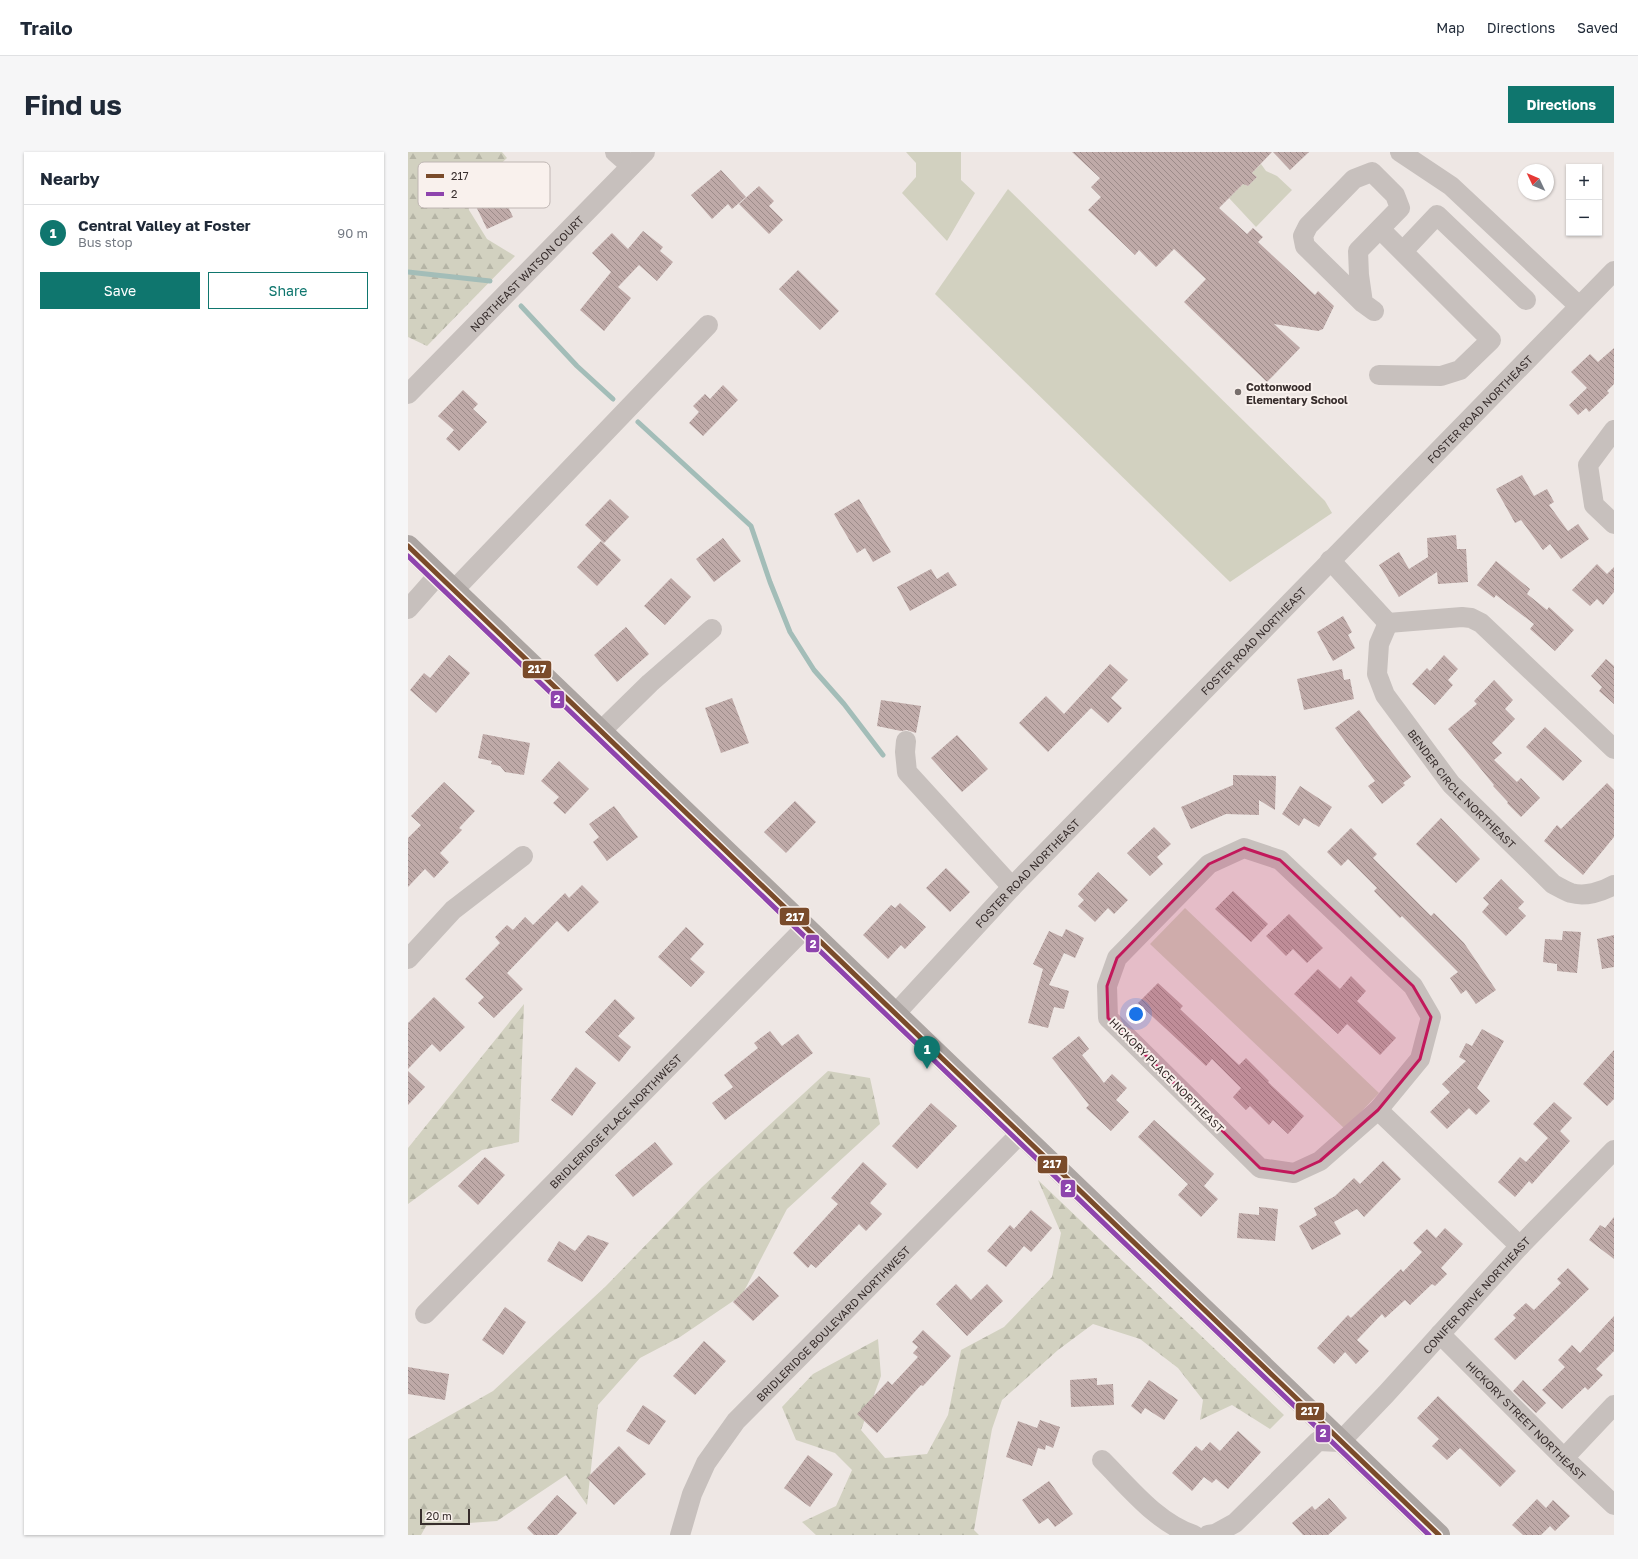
<!DOCTYPE html>
<html lang="en">
<head>
<meta charset="utf-8">
<style>
	:root { --surface:#fff; --page:#f6f6f7; --text:#1f2937; --muted:#747a83; --line:#e0e1e3; --accent:#0f766e }
	body { margin:0; font-family:"Golos Text",sans-serif; background:var(--page); color:var(--text) }
	.controls { position:absolute; right:12px; top:12px; display:grid; overflow:hidden; border-radius:0px; box-shadow:0 1px 3px #0004 }
	.controls button { width:36px; height:36px; display:grid; place-items:center; padding:0; border:0; border-bottom:1px solid var(--line); background:var(--surface); color:var(--text); font:20px sans-serif }
	.compass { position:absolute; left:1110px; top:12px; width:36px; height:36px; border-radius:50%; background:var(--surface); box-shadow:0 1px 3px #0004; rotate:314deg }
	.scale { position:absolute; left:12px; bottom:10px; width:50px; box-sizing:border-box; padding-left:4px; border:2px solid #372d2c; border-top:0; font-size:11px; line-height:14px; white-space:nowrap; color:#372d2c; -webkit-text-stroke:3px #f9f1ed; paint-order:stroke }
	.you { position:absolute; left:728px; top:862px; width:14px; height:14px; margin:-10px; border:3px solid #fff; border-radius:50%; background:#1a73e8; box-shadow:0 0 0 6px #1a73e833 }
	.badge { display:grid; place-items:center; width:26px; height:26px; border-radius:50%; background:var(--accent); color:#fff; font-size:13px; font-weight:700 }
	.pin { position:absolute; translate:-50% -33px; filter:drop-shadow(0 1px 2px #0008) }
	.pin::after { content:''; position:absolute; top:21px; width:14px; height:12px; background:inherit; clip-path:polygon(0 0,100% 0,50% 100%) }
	.list { margin:0; padding:0; list-style:none }
	h2 { display:flex; justify-content:space-between; align-items:center; height:52px; margin:0; padding:0 16px; font-size:17px }
	h2 small { font-size:13px; font-weight:400; color:var(--muted) }
	.list li { display:grid; grid-template-columns:26px 1fr auto; gap:12px; align-items:center; box-sizing:border-box; height:56px; padding:0 16px; border-top:1px solid var(--line) }
	.list b { display:block; font-size:15px; white-space:nowrap }
	.list p { margin:0; font-size:13px; white-space:nowrap; color:var(--muted) }
	.list em { font-size:13px; font-style:normal; color:var(--muted) }
	.actions { display:flex; gap:8px; padding:12px 16px }
	.actions a { flex:1; padding:9px 0; border:1px solid var(--accent); border-radius:0px; text-align:center; font-size:14px; color:var(--accent) }
	.actions .main { background:var(--accent); color:#fff }
	.map { position:relative; flex:none; width:1206px; height:1383px; overflow:hidden; border-radius:0px }
	header { display:flex; align-items:center; gap:24px; box-sizing:border-box; height:56px; padding:0 20px; background:var(--surface); border-bottom:1px solid var(--line) }
	header strong { font-size:19px }
	nav { display:flex; gap:22px; margin-inline-start:auto; font-size:14px }
	.intro { display:flex; align-items:center; justify-content:space-between; box-sizing:border-box; height:96px; padding:0 24px }
	h1 { margin:0; font-size:28px }
	.button { padding:10px 18px; border-radius:0px; background:var(--accent); color:#fff; font-size:14px; font-weight:700 }
	main { display:flex; gap:24px; padding:0 24px }
	aside { flex:1; background:var(--surface); border-radius:0px; box-shadow:0 1px 3px #0004 }
	.map>svg:first-child { display:block }
	.green { fill:#d2d1c0 }
	.forest { fill:url(#forest-firs) }
	.lines { fill:none; stroke-linecap:round; stroke-linejoin:round }
	.stream { stroke:#a3bdb8; stroke-width:5 }
	.building { fill:url(#building-back-hatch) }
	.minor { stroke:#c7c0bd; stroke-width:20 }
	.major { stroke:#aca5a2; stroke-width:22 }
	.bus-1-casing { stroke:#f9f1ed; stroke-width:8 }
	.bus-2-casing { stroke:#f9f1ed; stroke-width:8 }
	.bus-1 { stroke:#7a4b2a; stroke-width:5 }
	.bus-2 { stroke:#8e44ad; stroke-width:5 }
	.marked { fill:#c2185b; fill-opacity:0.2; stroke:#c2185b; stroke-width:3; stroke-linejoin:round }
	.poi-dot { fill:#776e6c; stroke:#f9f1ed; stroke-width:1.5 }
	.labels { text-anchor:middle; dominant-baseline:central; stroke-width:4; stroke-linejoin:round; paint-order:stroke }
	.street-label { font-size:11px; fill:#372d2c; stroke:#f9f1ed }
	.poi-label { font-size:11px; font-weight:bold; fill:#372d2c; stroke:#f9f1ed; text-anchor:start }
	.key { fill:#f9f1ed; stroke:#bfb6b3; stroke-width:1 }
	.key-label { font-size:11px; fill:#372d2c }
	.line-badge { stroke:#f9f1ed; stroke-width:1.5 }
	.badge-label { font-size:11px; text-anchor:middle; font-weight:bold; fill:#fff }
</style>
</head>
<body>
<header>
<strong>Trailo</strong>
<nav><a>Map</a><a>Directions</a><a>Saved</a></nav>
</header>
<div class="intro"><h1>Find us</h1><a class="button">Directions</a></div>
<main>
<aside>
<h2>Nearby<small></small></h2>
<ul class="list">
<li><span class="badge">1</span><div><b>Central Valley at Foster</b><p>Bus stop</p></div><em>90 m</em></li>
</ul>
<div class="actions"><a class="main">Save</a><a>Share</a></div>
</aside>
<div class="map">
<svg width="1206" height="1383" viewBox="0 0 1206 1383">
	<defs>
		<pattern id="forest-firs" width="22" height="20" patternUnits="userSpaceOnUse"><rect width="22" height="20" fill="#d2d1c0"/><path d="M5 1l3.5 6h-7zM16 11l3.5 6h-7z" fill="#b5b4a5"/></pattern>
		<pattern id="building-back-hatch" width="6" height="6" patternUnits="userSpaceOnUse"><rect width="6" height="6" fill="#bfaaa8"/><path d="M-1 5l2 2M0 0l6 6M5-1l2 2" fill="none" stroke="#9c8b89"/></pattern>
	</defs>
	<rect width="100%" height="100%" fill="#eee7e4"/>
	<g class="green">
		<polygon points="498,0 553,0 553,28 567,41 539,89 494,41 508,25 508,11"/>
		<polygon points="853,12 858,19 869,24 884,38 848,75 821,46 835,32 840,34 849,25 844,21"/>
		<polygon points="600,37 917,349 924,361 822,430 527,142"/>
		<polygon points="777,756 971,941 937,977 742,792"/>
	</g>
	<g class="forest">
		<polygon points="0,0 94,0 99,6 59,43 61,58 79,87 107,104 19,194 0,185"/>
		<polygon points="116,852 111,990 74,998 0,1052 0,996"/>
		<polygon points="420,919 462,926 472,972 379,1057 334,1143 272,1185 232,1206 190,1253 179,1353 158,1323 89,1369 18,1374 13,1383 0,1383 0,1287 85,1239 198,1134 294,1035"/>
		<polygon points="630,1028 876,1263 862,1277 824,1253 792,1268 795,1248 770,1216 732,1187 685,1172 650,1198 594,1248 584,1277 566,1378 571,1383 408,1383 394,1370 428,1354 444,1318 427,1301 388,1288 374,1255 405,1222 470,1187 473,1224 453,1278 477,1306 519,1302 540,1263 553,1198 596,1175 644,1125 653,1081"/>
	</g>
	<g class="lines">
		<g class="stream">
			<polyline points="0,120 82,129"/>
			<polyline points="113,154 169,214 205,247"/>
			<polyline points="230,270 343,374 362,430 382,480 406,518 436,552 475,603"/>
		</g>
	</g>
	<g class="building">
		<polygon points="664,0 864,0 844,21 849,25 840,34 835,32 811,56 839,82 845,76 855,85 850,90 907,143 910,139 926,154 915,177 910,179 866,172 892,196 859,230 776,150 798,127 766,97 748,115 731,98 727,103 680,58 693,45 683,35 692,26"/>
		<polygon points="865,0 901,0 882,18"/>
		<polygon points="313,18 338,45 324,57 320,52 304,67 283,43"/>
		<polygon points="89,32 105,65 79,77 63,44"/>
		<polygon points="351,34 366,49 361,54 375,68 361,82 331,52"/>
		<polygon points="235,79 255,95 252,99 265,110 249,129 231,113 210,135 223,146 196,179 172,158 203,120 184,101 204,81 220,97"/>
		<polygon points="390,118 431,159 412,178 371,137"/>
		<polygon points="1206,196 1206,232 1199,239 1201,241 1181,260 1178,256 1170,263 1161,253 1179,236 1163,220 1182,202 1190,210"/>
		<polygon points="315,233 330,248 295,284 281,271 291,260 285,254 297,242 302,247"/>
		<polygon points="55,238 70,252 65,257 79,270 51,299 38,287 46,278 30,264"/>
		<polygon points="1114,323 1126,344 1139,337 1146,350 1141,353 1160,379 1170,372 1181,387 1153,407 1142,392 1135,398 1113,368 1107,371 1088,337"/>
		<polygon points="202,347 221,365 196,391 177,373"/>
		<polygon points="451,347 483,400 465,410 457,396 449,401 426,362"/>
		<polygon points="1048,383 1049,397 1058,397 1060,430 1030,432 1029,420 991,445 971,413 991,400 1001,417 1020,405 1019,386"/>
		<polygon points="315,386 333,409 306,430 288,407"/>
		<polygon points="193,389 213,408 189,434 169,415"/>
		<polygon points="1088,409 1122,437 1119,442 1139,458 1141,455 1166,478 1147,499 1122,477 1126,472 1088,443 1086,446 1069,433"/>
		<polygon points="1189,412 1199,422 1206,415 1206,440 1195,453 1189,447 1182,454 1164,438"/>
		<polygon points="523,417 529,427 540,420 549,433 502,459 489,435"/>
		<polygon points="263,426 283,445 257,473 236,454"/>
		<polygon points="935,464 944,480 940,483 947,496 925,509 909,480"/>
		<polygon points="218,475 241,502 209,530 186,503"/>
		<polygon points="41,503 62,521 28,561 2,538 16,521 22,526"/>
		<polygon points="1036,503 1050,517 1040,528 1045,533 1027,553 1004,532 1019,516 1022,519"/>
		<polygon points="1198,507 1206,514 1206,552 1191,539 1194,535 1183,524"/>
		<polygon points="702,512 720,528 703,546 714,556 700,571 683,556 640,600 611,571 638,544 656,562"/>
		<polygon points="934,517 936,528 942,527 946,547 896,558 889,527"/>
		<polygon points="1086,528 1105,548 1097,557 1107,567 1084,591 1094,601 1086,608 1109,630 1113,626 1132,646 1113,665 1099,651 1100,650 1085,634 1086,633 1040,577 1069,552 1066,549"/>
		<polygon points="324,546 341,591 313,601 297,556"/>
		<polygon points="473,548 513,554 508,581 499,578 493,579 469,574"/>
		<polygon points="951,558 1003,625 995,631 997,633 974,652 960,634 967,629 927,576"/>
		<polygon points="1137,575 1174,609 1155,629 1118,595"/>
		<polygon points="75,582 122,591 116,623 97,620 92,614 83,612 84,609 70,606"/>
		<polygon points="549,583 580,617 554,640 523,606"/>
		<polygon points="151,609 181,637 157,662 145,651 151,645 133,629"/>
		<polygon points="825,623 868,624 867,658 851,648 851,663 818,662 783,677 773,655 825,633"/>
		<polygon points="36,630 67,659 51,676 54,678 32,701 41,710 26,726 17,717 0,735 0,686 13,673 3,664"/>
		<polygon points="1199,631 1206,638 1206,685 1175,723 1136,689 1149,673 1153,677"/>
		<polygon points="892,634 924,655 911,675 896,666 891,674 874,662"/>
		<polygon points="387,649 408,670 378,701 356,680"/>
		<polygon points="206,654 230,685 199,709 185,690 191,685 181,672"/>
		<polygon points="1033,666 1072,707 1048,731 1008,692"/>
		<polygon points="746,675 763,692 749,705 755,712 742,724 719,701"/>
		<polygon points="943,676 969,702 965,706 1023,764 1026,761 1056,791 1088,838 1068,852 1058,838 1053,842 1042,826 1050,820 994,764 992,766 966,739 969,736 940,707 933,714 919,700"/>
		<polygon points="538,716 562,740 542,760 518,736"/>
		<polygon points="690,720 720,748 706,762 700,756 687,770 670,754 676,748 670,742"/>
		<polygon points="1093,727 1116,750 1110,756 1118,764 1098,784 1074,760 1081,752 1075,746"/>
		<polygon points="174,733 191,750 160,780 149,769 99,821 115,837 86,866 70,851 76,845 57,827 92,791 87,785 99,773 105,778 117,765 125,773 157,741 161,746"/>
		<polygon points="825,739 860,772 843,790 807,757"/>
		<polygon points="492,751 518,775 497,797 493,793 480,807 455,783 483,753 487,756"/>
		<polygon points="881,762 915,796 899,811 885,797 878,804 858,784"/>
		<polygon points="278,775 296,792 282,807 297,820 283,835 250,805"/>
		<polygon points="658,777 676,786 667,806 656,801 641,833 661,839 656,857 646,855 640,876 620,871 635,817 625,812 641,779 654,785"/>
		<polygon points="1155,779 1173,780 1169,821 1149,819 1149,812 1135,810 1137,787 1154,788"/>
		<polygon points="1206,783 1206,815 1194,817 1189,787"/>
		<polygon points="910,817 932,837 943,824 958,839 949,849 988,886 972,903 939,872 930,882 886,842"/>
		<polygon points="750,831 775,854 772,857 831,913 838,906 861,929 860,930 896,964 880,982 865,968 861,973 842,954 838,958 825,945 833,936 804,907 798,914 730,851"/>
		<polygon points="26,845 57,875 32,900 24,892 0,917 0,871"/>
		<polygon points="207,847 227,866 210,884 223,895 211,910 177,880"/>
		<polygon points="1074,877 1096,889 1069,936 1082,949 1068,963 1061,956 1039,977 1022,960 1042,940 1034,932 1058,909 1051,905 1058,891 1064,894"/>
		<polygon points="362,879 374,894 390,882 405,901 317,968 304,951 325,935 316,923 350,896 346,891"/>
		<polygon points="671,884 681,897 674,903 696,931 704,922 719,936 708,948 721,960 703,979 678,956 681,953 644,906"/>
		<polygon points="1206,898 1206,947 1199,954 1175,932"/>
		<polygon points="168,915 188,931 164,964 143,948"/>
		<polygon points="0,919 17,935 0,953"/>
		<polygon points="1146,950 1164,966 1152,979 1162,989 1124,1032 1121,1029 1107,1045 1090,1030 1112,1005 1118,1010 1140,986 1125,972"/>
		<polygon points="523,951 549,974 509,1017 484,994"/>
		<polygon points="746,968 806,1022 796,1034 810,1047 793,1065 770,1043 780,1032 730,985"/>
		<polygon points="247,990 265,1012 225,1045 207,1023"/>
		<polygon points="77,1005 97,1023 70,1053 50,1034"/>
		<polygon points="975,1009 993,1027 956,1065 949,1057 926,1070 933,1082 904,1098 891,1074 909,1063 906,1056 927,1044 946,1026 952,1032"/>
		<polygon points="455,1010 479,1032 462,1051 474,1062 458,1079 451,1072 408,1116 403,1112 400,1116 385,1101 430,1052 423,1046"/>
		<polygon points="851,1055 870,1057 867,1089 829,1086 831,1061 851,1063"/>
		<polygon points="623,1058 644,1076 623,1100 616,1094 598,1115 579,1099 602,1073 606,1077"/>
		<polygon points="1206,1065 1206,1107 1181,1088 1192,1073 1197,1076"/>
		<polygon points="1037,1076 1055,1092 1033,1116 1039,1122 1027,1134 1024,1132 1002,1153 997,1148 977,1166 974,1162 949,1188 961,1199 948,1212 937,1200 926,1212 909,1196 940,1163 943,1166 993,1117 995,1120 1014,1100 1005,1091 1019,1077 1028,1086"/>
		<polygon points="180,1083 201,1091 174,1130 139,1109 151,1089 167,1099"/>
		<polygon points="1160,1116 1181,1137 1107,1208 1086,1187 1108,1166 1105,1163 1118,1151 1126,1158 1153,1131 1149,1127"/>
		<polygon points="351,1124 371,1144 345,1169 325,1150"/>
		<polygon points="548,1132 563,1148 579,1132 595,1149 559,1184 528,1152"/>
		<polygon points="97,1155 118,1170 95,1203 74,1188"/>
		<polygon points="1206,1164 1206,1199 1188,1217 1195,1223 1180,1238 1177,1235 1154,1257 1134,1238 1157,1215 1150,1208 1164,1193 1172,1201"/>
		<polygon points="515,1178 543,1204 515,1234 513,1233 469,1281 449,1262 480,1229 484,1233 510,1205 505,1201 510,1195 504,1190"/>
		<polygon points="296,1189 318,1209 287,1243 265,1224"/>
		<polygon points="0,1215 41,1222 37,1248 0,1242"/>
		<polygon points="689,1226 689,1233 705,1232 706,1253 663,1255 662,1228"/>
		<polygon points="741,1228 770,1248 756,1268 737,1256 733,1262 723,1254"/>
		<polygon points="1115,1228 1138,1251 1128,1261 1105,1239"/>
		<polygon points="1030,1244 1108,1319 1092,1335 1052,1296 1039,1308 1024,1294 1031,1287 1009,1266"/>
		<polygon points="235,1253 258,1269 241,1293 218,1279"/>
		<polygon points="632,1268 652,1275 645,1296 638,1293 637,1298 630,1296 624,1314 598,1305 610,1269 629,1276"/>
		<polygon points="830,1279 853,1300 820,1337 808,1327 804,1331 796,1325 784,1339 764,1321 788,1294 794,1299 802,1290 812,1299"/>
		<polygon points="211,1294 238,1322 206,1353 179,1326"/>
		<polygon points="400,1303 425,1322 402,1355 376,1336"/>
		<polygon points="641,1329 665,1362 647,1375 640,1366 631,1372 614,1348"/>
		<polygon points="149,1343 169,1361 149,1383 126,1383 119,1376"/>
		<polygon points="921,1346 939,1366 920,1383 895,1383 884,1371 904,1354 907,1358"/>
		<polygon points="1129,1347 1138,1356 1145,1348 1162,1364 1147,1379 1142,1374 1133,1383 1115,1383 1104,1373"/>
	</g>
	<g class="lines">
		<g class="minor">
			<polyline points="207,0 223,14"/>
			<polyline points="992,0 1043,34 1171,154"/>
			<polyline points="995,99 1029,63 1118,148"/>
			<polyline points="955,151 951,123 950,99 992,56 987,43 964,20 946,27 900,74 895,84 897,94 955,151 966,159"/>
			<polyline points="971,223 1033,224 1052,218 1083,188 972,77"/>
			<path id="s1" d="M 0,242 L 237,0"/>
			<polyline points="1206,278 1180,313 1186,353 1206,372"/>
			<polyline points="922,408 980,471"/>
			<polyline points="46,438 300,173"/>
			<polyline points="0,457 30,423"/>
			<path id="s2" d="M 980,471 L 971,492 L 969,522 L 977,543 L 1043,632 L 1145,732 C 1151,735 1157,739 1163,741 C 1177,745 1194,740 1206,733"/>
			<polyline points="980,471 1054,465 1063,466 1073,471 1206,597"/>
			<polyline points="193,579 242,531 304,477"/>
			<polyline points="498,589 497,600 499,620 604,735"/>
			<polygon points="836,696 872,708 1005,834 1023,865 1012,907 970,958 912,1009 886,1021 852,1016 700,866 699,834 709,806 801,712"/>
			<polyline points="0,807 45,758 115,704"/>
			<path id="s3" d="M 488,861 L 604,735 L 1206,119"/>
			<polyline points="970,958 1112,1094"/>
			<path id="s4" d="M 17,1162 L 398,775"/>
			<path id="s5" d="M 1032,1182 L 1156,1306 L 1206,1353"/>
			<polyline points="1156,1306 1206,1253"/>
			<path d="M 694,1308 C 721,1335 749,1371 786,1383"/>
			<path id="s6" d="M 272,1383 L 284,1342 L 298,1311 L 328,1269 L 612,982"/>
			<path id="s7" d="M 800,1383 L 807,1382 L 827,1371 L 910,1289 L 932,1290 L 978,1242 L 1112,1094 L 1206,998"/>
		</g>
		<polyline class="major" points="0,394 1031,1383"/>
		<g class="bus-1-casing">
			<polyline id="bus-1" points="0,394 1031,1383"/>
		</g>
		<g class="bus-2-casing">
			<polyline id="bus-2" points="0,404 1021,1383"/>
		</g>
		<use href="#bus-1" class="bus-1"/>
		<use href="#bus-2" class="bus-2"/>
	</g>
	<path class="marked" d="M 836,696 L 872,708 L 1005,834 L 1023,865 L 1012,907 L 970,958 L 912,1009 L 886,1021 L 852,1016 L 700,866 L 699,834 L 709,806 L 801,712 Z"/>
	<circle class="poi-dot" cx="830" cy="240" r="4"/>
	<g class="labels">
		<g class="street-label">
			<text stroke="none"><textPath href="#s1" startOffset="169">NORTHEAST WATSON COURT</textPath></text>
			<text stroke="none"><textPath href="#s3" startOffset="840">FOSTER ROAD NORTHEAST</textPath></text>
			<text stroke="none"><textPath href="#s3" startOffset="516">FOSTER ROAD NORTHEAST</textPath></text>
			<text stroke="none"><textPath href="#s2" startOffset="197">BENDER CIRCLE NORTHEAST</textPath></text>
			<text stroke="none"><textPath href="#s3" startOffset="192">FOSTER ROAD NORTHEAST</textPath></text>
			<text transform="translate(759 923) rotate(45)">HICKORY PLACE NORTHEAST</text>
			<text stroke="none"><textPath href="#s4" startOffset="271">BRIDLERIDGE PLACE NORTHWEST</textPath></text>
			<text stroke="none"><textPath href="#s7" startOffset="369">CONIFER DRIVE NORTHEAST</textPath></text>
			<text stroke="none"><textPath href="#s6" startOffset="266">BRIDLERIDGE BOULEVARD NORTHWEST</textPath></text>
			<text stroke="none"><textPath href="#s5" startOffset="122">HICKORY STREET NORTHEAST</textPath></text>
		</g>
		<g class="poi-label">
			<text x="838" y="234">Cottonwood<tspan x="838" dy="13">Elementary School</tspan></text>
		</g>
	</g>
	<rect x="10" y="10" width="132" height="46" rx="6" class="key"/>
	<rect x="18" y="22" width="18" height="4" fill="#7a4b2a"/>
	<rect x="18" y="40" width="18" height="4" fill="#8e44ad"/>
	<g class="key-label">
		<text x="43" y="28">217</text>
		<text x="43" y="46">2</text>
	</g>
	<g class="line-badge">
		<rect x="114" y="508" width="30" height="19" rx="4" fill="#7a4b2a"/>
		<rect x="142" y="538" width="15" height="19" rx="4" fill="#8e44ad"/>
		<rect x="371" y="755" width="31" height="19" rx="4" fill="#7a4b2a"/>
		<rect x="397" y="782" width="15" height="19" rx="4" fill="#8e44ad"/>
		<rect x="629" y="1003" width="31" height="19" rx="4" fill="#7a4b2a"/>
		<rect x="652" y="1027" width="16" height="19" rx="4" fill="#8e44ad"/>
		<rect x="887" y="1250" width="30" height="19" rx="4" fill="#7a4b2a"/>
		<rect x="907" y="1272" width="16" height="19" rx="4" fill="#8e44ad"/>
	</g>
	<g class="badge-label">
		<text x="129" y="521">217</text>
		<text x="149" y="551">2</text>
		<text x="387" y="769">217</text>
		<text x="405" y="796">2</text>
		<text x="644" y="1016">217</text>
		<text x="660" y="1040">2</text>
		<text x="902" y="1263">217</text>
		<text x="915" y="1285">2</text>
	</g>
</svg>
<div class="controls">
<button>+</button>
<button>−</button>
</div>
<svg class="compass" viewBox="-18 -18 36 36"><path d="M0-13l5 13h-10z" fill="#e53935"/><path d="M0 13l5-13h-10z" fill="#747a83"/></svg>
<div class="scale">20 m</div>
<div class="you"></div>
<div class="pin badge" style="left:519px;top:917px">1</div>
</div>
</main>
</body>
</html>
